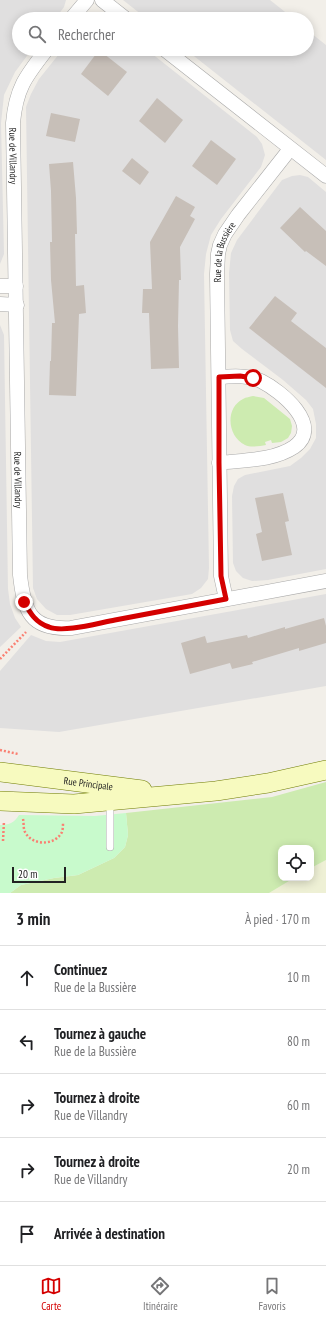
<!DOCTYPE html>
<html lang="fr">
<head>
<meta charset="utf-8">
<style>
	:root { --surface:#fff; --page:#f6f6f6; --text:#202124; --muted:#757577; --line:#e0e0e0; --accent:#d40000 }
	body { margin:0; font-family:"PT Sans Narrow",sans-serif; background:var(--page); color:var(--text) }
	.controls { position:absolute; right:12px; bottom:12px; display:grid; overflow:hidden; border-radius:8px; box-shadow:0 2px 10px #0003 }
	.controls button { width:36px; height:36px; display:grid; place-items:center; padding:0; border:0; border-bottom:1px solid var(--line); background:var(--surface); color:var(--text); font:20px sans-serif }
	.scale { position:absolute; left:12px; bottom:10px; width:54px; box-sizing:border-box; padding-left:4px; border:2px solid #222; border-top:0; font-size:11px; line-height:14px; white-space:nowrap; color:#222; -webkit-text-stroke:3px #fff; paint-order:stroke }
	.stop { position:absolute; width:12px; height:12px; margin:-9px; border:3px solid #d40000; border-radius:50%; background:#fff }
	.stop.end { background:#d40000; border-color:#fff; box-shadow:0 1px 4px #0008 }
	.list { margin:0; padding:0; list-style:none }
	h2 { display:flex; justify-content:space-between; align-items:center; height:52px; margin:0; padding:0 16px; font-size:17px }
	h2 small { font-size:13px; font-weight:400; color:var(--muted) }
	.list li { display:grid; grid-template-columns:26px 1fr auto; gap:12px; align-items:center; box-sizing:border-box; height:64px; padding:0 16px; border-top:1px solid var(--line) }
	.list b { display:block; font-size:15px; white-space:nowrap }
	.list p { margin:0; font-size:13px; white-space:nowrap; color:var(--muted) }
	.list em { font-size:13px; font-style:normal; color:var(--muted) }
	.icon { flex:none; width:22px; height:22px; fill:none; stroke:currentColor; stroke-width:2; stroke-linecap:round; stroke-linejoin:round }
	.map { position:relative; flex:none; width:326px; height:893px; overflow:hidden }
	.search { position:absolute; background:var(--surface); box-shadow:0 2px 10px #0003; left:12px; right:12px; top:12px; height:44px; display:flex; align-items:center; gap:10px; box-sizing:border-box; padding:0 14px; border-radius:22px; color:var(--muted); font-size:15px }
	.sheet { height:372px; background:var(--surface) }
	nav { display:flex; justify-content:space-around; align-items:center; box-sizing:border-box; height:56px; border-top:1px solid var(--line); background:var(--surface); font-size:11px; color:var(--muted) }
	nav a { display:grid; justify-items:center; gap:2px }
	nav .on { color:var(--accent) }
	.map>svg:first-child { display:block }
	.residential { fill:#e0dfdf }
	.farmland { fill:#eef0d5 }
	.grass { fill:#cdebb0 }
	.park { fill:#c8facc }
	.building { fill:#c7bfb8 }
	.lines { fill:none; stroke-linecap:round; stroke-linejoin:round }
	.lane-casing { stroke:#a9a9a9; stroke-width:8 }
	.street-casing { stroke:#a9a9a9; stroke-width:15 }
	.secondary-casing { stroke:#707d05; stroke-width:20 }
	.path { stroke:#fa8072; stroke-width:2.5; stroke-dasharray:2 2; stroke-linecap:butt }
	.lane { stroke:#fff; stroke-width:7 }
	.street { stroke:#fff; stroke-width:14 }
	.secondary { stroke:#f7fabf; stroke-width:19 }
	.route { stroke:#d40000; stroke-width:5 }
	.labels { text-anchor:middle; dominant-baseline:central; stroke-width:3; stroke-linejoin:round; paint-order:stroke }
	.street-label { font-size:10px; fill:#222; stroke:#fff }
</style>
</head>
<body>
<div class="map">
<svg width="326" height="893" viewBox="0 0 326 893">
	<rect width="100%" height="100%" fill="#f2efe9"/>
	<g class="residential">
		<polygon points="0,0 66,0 64,7 55,19 19,19 19,49 32,49 15,72 4,95 1,123 4,254 0,264"/>
		<polygon points="123,0 270,0 294,19 147,19"/>
		<polygon points="307,30 326,45 326,160 185,49 307,49"/>
		<polygon points="63,49 146,49 257,137 262,144 265,155 261,167 221,219 211,235 206,254 204,274 209,568 208,579 201,588 192,594 70,615 57,615 46,609 37,599 33,588 26,107 31,94 39,79"/>
		<polygon points="300,175 308,177 326,192 326,569 268,580 252,581 243,578 236,571 233,563 232,496 234,486 238,479 245,475 290,466 301,458 310,449 316,438 316,424 313,409 306,400 283,380 242,349 233,341 230,330 229,273 231,253 237,240 282,180 292,176"/>
		<polygon points="0,325 4,335 8,589 10,604 15,618 21,627 0,647"/>
		<polygon points="326,594 326,686 59,732 0,728 0,671 31,635 46,641 60,642"/>
	</g>
	<polygon class="farmland" points="326,860 326,893 269,893 294,878 311,878 311,868"/>
	<g class="grass">
		<path d="M 253,396 L 264,398 L 290,419 L 292,426 L 291,433 L 288,438 L 281,442 L 272,443 L 271,440 L 265,442 L 266,445 C 260,446 251,448 245,445 C 227,436 225,408 243,399 C 246,397 250,397 253,396 Z"/>
		<polygon points="326,782 326,860 311,868 311,848 281,848 281,878 294,878 269,893 10,893 21,885 54,878 78,875 114,858 125,847 128,835 126,813 272,797"/>
	</g>
	<path class="park" d="M 126,813 L 128,835 L 125,847 L 114,858 L 78,875 L 54,878 L 21,885 L 10,893 L 0,893 L 0,825 C 9,825 14,823 19,815 L 95,816 Z"/>
	<g class="building">
		<polygon points="99,50 127,72 108,96 81,74"/>
		<polygon points="157,98 183,120 165,143 139,121"/>
		<polygon points="51,113 80,119 75,142 46,136"/>
		<polygon points="211,140 236,159 217,185 192,166"/>
		<polygon points="132,158 149,172 140,185 122,171"/>
		<polygon points="73,162 76,198 77,234 75,234 76,286 84,285 86,313 79,314 76,396 49,395 50,361 51,361 52,323 55,323 51,280 50,242 52,242 51,191 49,164"/>
		<polygon points="176,196 195,207 190,216 195,219 180,247 181,280 179,280 178,326 179,368 151,369 149,313 142,313 143,289 152,289 150,242"/>
		<polygon points="300,207 326,231 326,266 306,251 305,252 280,228"/>
		<polygon points="275,296 297,313 291,321 326,348 326,388 249,328"/>
		<polygon points="283,493 289,521 285,522 292,555 262,561 256,534 262,532 255,498"/>
		<polygon points="324,618 326,626 326,643 299,651 299,648 252,662 253,664 232,669 230,663 190,674 181,643 205,636 207,643 247,635 248,638 285,627 285,629"/>
	</g>
	<g class="lines">
		<g class="lane-casing">
			<polyline id="lane" points="110,801 110,847"/>
		</g>
		<g class="street-casing">
			<g id="street">
				<polyline points="102,0 126,19"/>
				<polyline points="71,19 87,0"/>
				<path id="s1" d="M 47,49 C 26,76 16,88 13,123 L 20,575 C 24,611 30,630 71,628 L 326,581"/>
				<polyline points="164,49 326,176"/>
				<polyline points="0,286 16,286"/>
				<polyline points="0,304 17,305"/>
				<path d="M 219,463 C 243,460 273,461 294,447 C 324,426 281,391 261,381 C 248,375 233,376 219,377"/>
				<path id="s2" d="M 226,599 L 221,576 L 217,274 L 218,254 L 220,245 L 225,234 L 238,215 L 290,149"/>
			</g>
		</g>
		<g class="secondary-casing">
			<g id="secondary">
				<path id="s3" d="M 0,772 L 142,790"/>
				<polyline points="0,801 74,804 216,791 268,783 326,770"/>
			</g>
		</g>
		<g class="path">
			<polyline points="0,659 26,632"/>
			<polyline points="0,750 18,754"/>
			<path d="M 23,819 C 24,823 23,828 25,832 C 32,846 55,846 62,832 C 63,829 63,825 63,822"/>
			<polyline points="3,841 4,821"/>
		</g>
		<use href="#lane" class="lane"/>
		<use href="#street" class="street"/>
		<use href="#secondary" class="secondary"/>
	</g>
	<g class="lines">
		<path class="route" d="M 24,602 C 30,613 36,623 49,627 C 64,633 98,623 115,620 C 152,613 189,606 226,599 L 221,576 L 219,463 L 219,377 L 240,376 L 253,378"/>
	</g>
	<g class="labels">
		<g class="street-label">
			<text stroke="none"><textPath href="#s1" startOffset="116">Rue de Villandry</textPath></text>
			<text stroke="none"><textPath href="#s2" startOffset="349">Rue de la Bussière</textPath></text>
			<text stroke="none"><textPath href="#s1" startOffset="440">Rue de Villandry</textPath></text>
			<text stroke="none"><textPath href="#s3" startOffset="89">Rue Principale</textPath></text>
		</g>
	</g>
</svg>
<div class="controls">
<button><svg class="icon" aria-label="locate" viewBox="0 0 24 24"><circle cx="12" cy="12" r="6"/><path d="M12 2v4M12 18v4M2 12h4M18 12h4"/></svg></button>
</div>
<div class="scale">20 m</div>
<div class="stop" style="left:253px;top:378px"></div>
<div class="stop end" style="left:24px;top:602px"></div>
<div class="search"><svg class="icon" aria-label="search" viewBox="0 0 24 24"><circle cx="10" cy="10" r="6"/><path d="M15 15l6 6"/></svg>Rechercher</div>
</div>
<section class="sheet">
<h2>3 min<small>À pied · 170 m</small></h2>
<ul class="list">
<li><svg class="icon" aria-label="ahead" viewBox="0 0 24 24"><path d="M12 20V5M6 11l6-6 6 6"/></svg><div><b>Continuez</b><p>Rue de la Bussière</p></div><em>10 m</em></li>
<li><svg class="icon" aria-label="left" viewBox="0 0 24 24"><path d="M17 20v-9H6M10 6l-5 5 5 5"/></svg><div><b>Tournez à gauche</b><p>Rue de la Bussière</p></div><em>80 m</em></li>
<li><svg class="icon" aria-label="right" viewBox="0 0 24 24"><path d="M7 20v-9h11M14 6l5 5-5 5"/></svg><div><b>Tournez à droite</b><p>Rue de Villandry</p></div><em>60 m</em></li>
<li><svg class="icon" aria-label="right" viewBox="0 0 24 24"><path d="M7 20v-9h11M14 6l5 5-5 5"/></svg><div><b>Tournez à droite</b><p>Rue de Villandry</p></div><em>20 m</em></li>
<li><svg class="icon" aria-label="arrive" viewBox="0 0 24 24"><path d="M6 21V4h12l-3 4 3 4H6"/></svg><div><b>Arrivée à destination</b></div></li>
</ul>
</section>
<nav>
<a class="on"><svg class="icon" aria-label="map" viewBox="0 0 24 24"><path d="M3 6l6-2 6 2 6-2v14l-6 2-6-2-6 2zM9 4v14M15 6v14"/></svg>Carte</a>
<a><svg class="icon" aria-label="directions" viewBox="0 0 24 24"><path d="M12 3l9 9-9 9-9-9zM9 14v-3h6M13 9l2 2-2 2"/></svg>Itinéraire</a>
<a><svg class="icon" aria-label="saved" viewBox="0 0 24 24"><path d="M7 4h10v16l-5-4-5 4z"/></svg>Favoris</a>
</nav>
</body>
</html>
